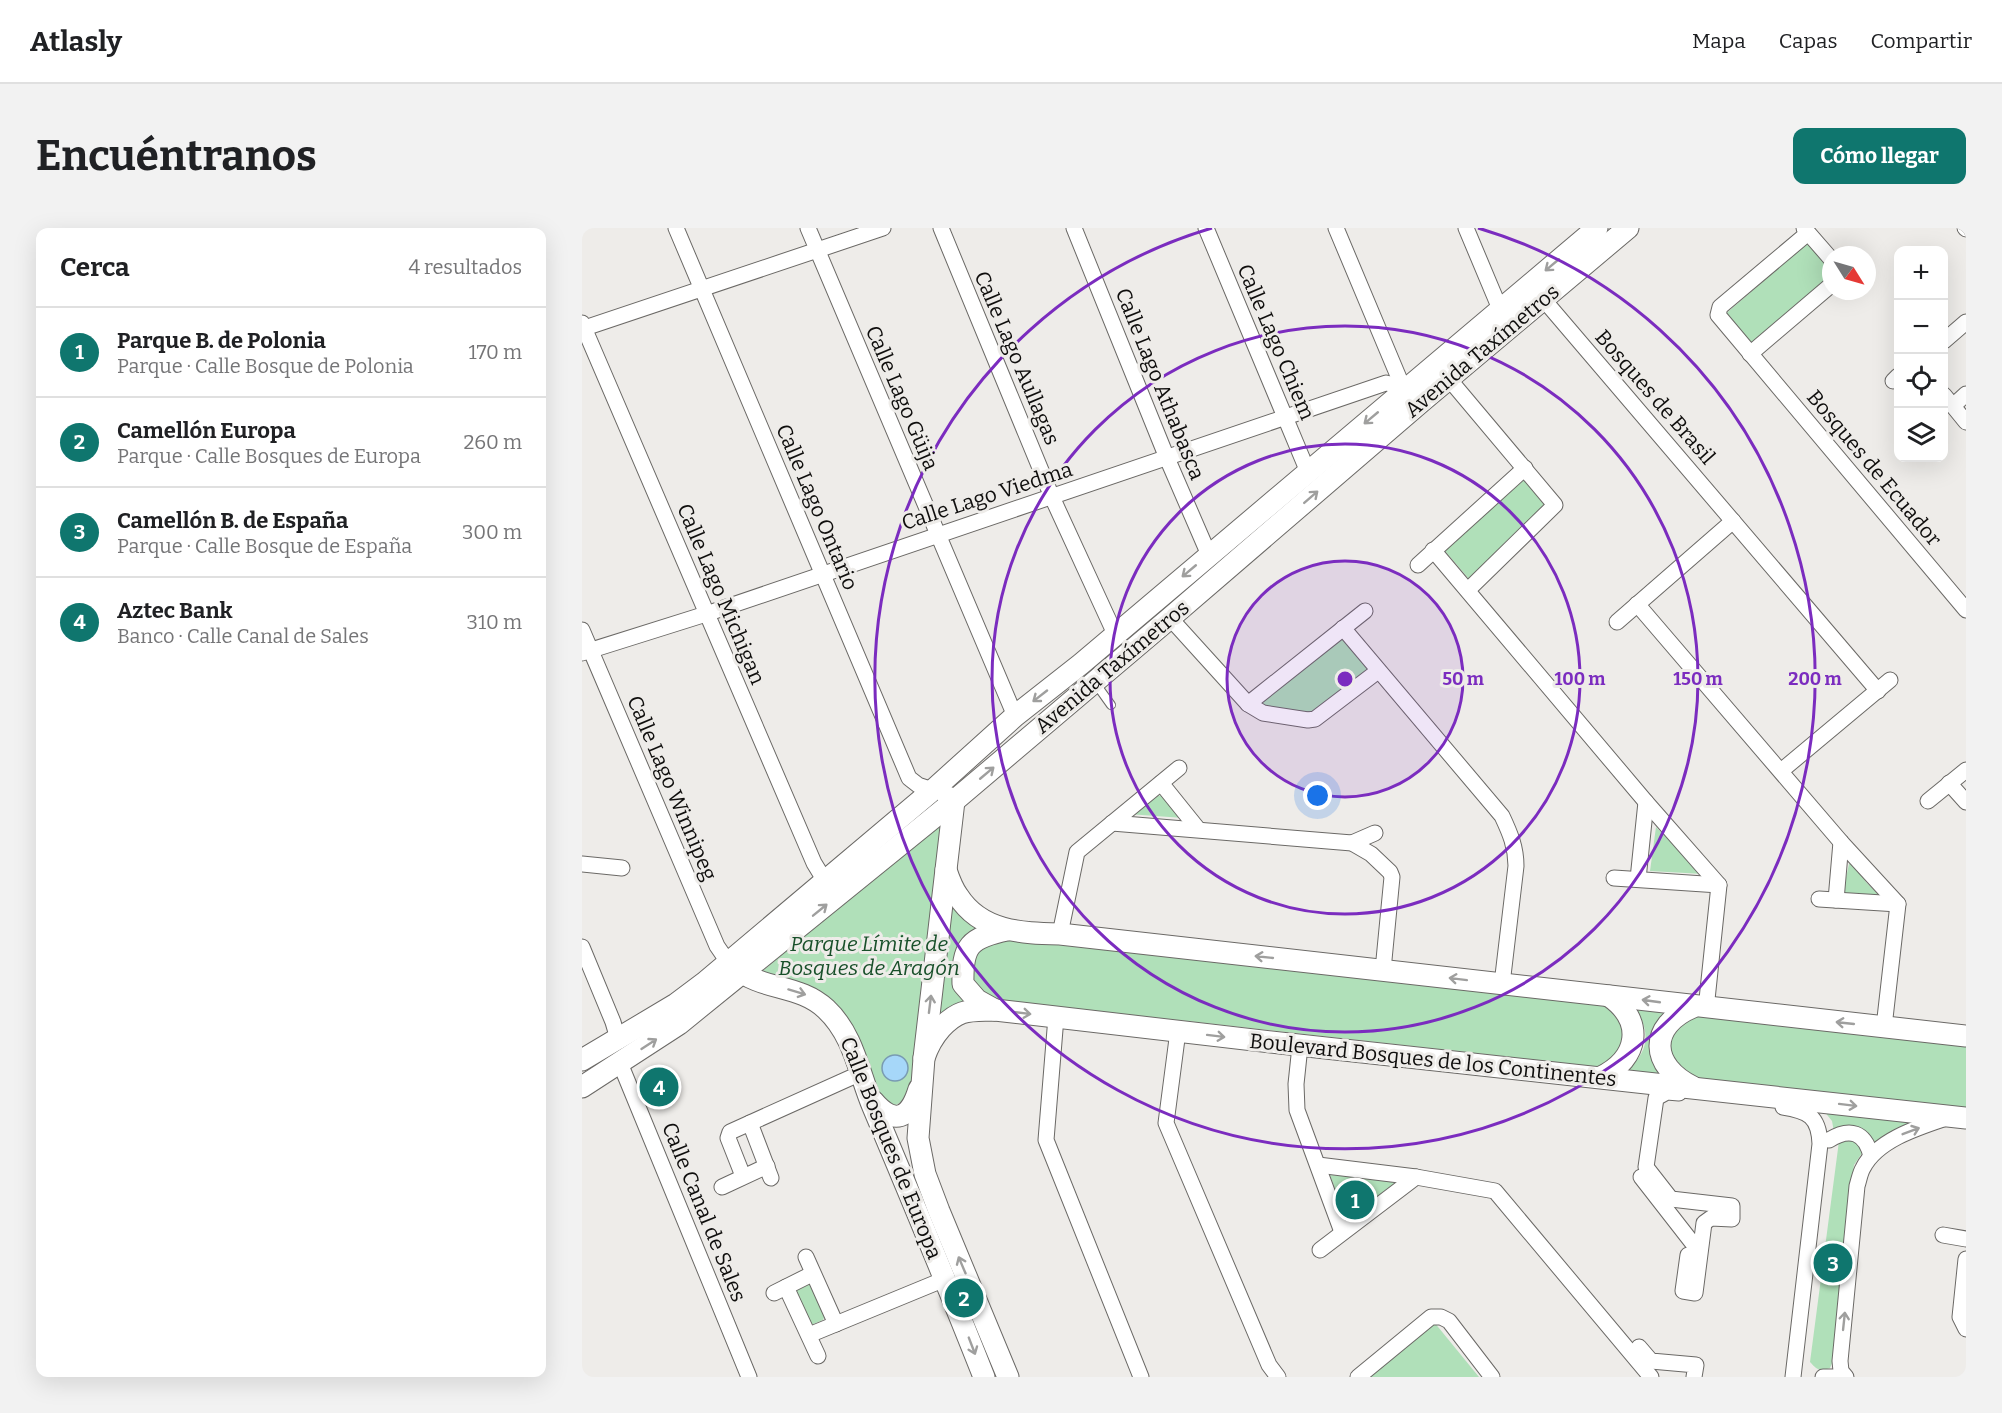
<!DOCTYPE html>
<html lang="es">
<head>
<meta charset="utf-8">
<style>
	:root { --surface:#fff; --page:#f2f2f2; --text:#202124; --muted:#757577; --line:#e0e0e0; --accent:#0f766e }
	body { margin:0; font-family:Bitter,serif; background:var(--page); color:var(--text) }
	.controls { position:absolute; right:18px; top:18px; display:grid; overflow:hidden; border-radius:12px; box-shadow:0 6px 24px #0002 }
	.controls button { width:54px; height:54px; display:grid; place-items:center; padding:0; border:0; border-bottom:2px solid var(--line); background:var(--surface); color:var(--text); font:30px sans-serif }
	.compass { position:absolute; left:1240px; top:18px; width:54px; height:54px; border-radius:50%; background:var(--surface); box-shadow:0 6px 24px #0002; rotate:127deg }
	.you { position:absolute; left:736px; top:568px; width:21px; height:21px; margin:-15px; border:4px solid #fff; border-radius:50%; background:#1a73e8; box-shadow:0 0 0 9px #1a73e833 }
	.badge { display:grid; place-items:center; width:39px; height:39px; border-radius:50%; background:var(--accent); color:#fff; font-size:20px; font-weight:700 }
	.pin { position:absolute; translate:-50% -50%; border:3px solid #fff; box-shadow:0 2px 6px #0006 }
	.list { margin:0; padding:0; list-style:none }
	h2 { display:flex; justify-content:space-between; align-items:center; height:78px; margin:0; padding:0 24px; font-size:26px }
	h2 small { font-size:20px; font-weight:400; color:var(--muted) }
	.list li { display:grid; grid-template-columns:39px 1fr auto; gap:18px; align-items:center; box-sizing:border-box; height:90px; padding:0 24px; border-top:2px solid var(--line) }
	.list b { display:block; font-size:22px; white-space:nowrap }
	.list p { margin:0; font-size:20px; white-space:nowrap; color:var(--muted) }
	.list em { font-size:20px; font-style:normal; color:var(--muted) }
	.icon { flex:none; width:33px; height:33px; fill:none; stroke:currentColor; stroke-width:2; stroke-linecap:round; stroke-linejoin:round }
	.map { position:relative; flex:none; width:1384px; height:1149px; overflow:hidden; border-radius:12px }
	header { display:flex; align-items:center; gap:36px; box-sizing:border-box; height:84px; padding:0 30px; background:var(--surface); border-bottom:2px solid var(--line) }
	header strong { font-size:28px }
	nav { display:flex; gap:33px; margin-inline-start:auto; font-size:21px }
	.intro { display:flex; align-items:center; justify-content:space-between; box-sizing:border-box; height:144px; padding:0 36px }
	h1 { margin:0; font-size:42px }
	.button { padding:15px 27px; border-radius:12px; background:var(--accent); color:#fff; font-size:21px; font-weight:700 }
	main { display:flex; gap:36px; padding:0 36px }
	aside { flex:1; background:var(--surface); border-radius:12px; box-shadow:0 6px 24px #0002 }
	.map>svg:first-child { display:block }
	.green { fill:#b0e0b9 }
	.water { fill:#a6d7f9; stroke:#799bb2; stroke-width:1.5 }
	.lines { fill:none; stroke-linecap:round; stroke-linejoin:round }
	.lane-casing { stroke:#6b6966; stroke-width:10 }
	.street-casing { stroke:#6b6966; stroke-width:17 }
	.secondary-casing { stroke:#6b6966; stroke-width:23 }
	.lane { stroke:#fff; stroke-width:8 }
	.street { stroke:#fff; stroke-width:15 }
	.secondary { stroke:#fff; stroke-width:21 }
	.oneway { stroke:#9f9f9e }
	.ring { fill:none; stroke:#7b2cbf; stroke-width:3 }
	.labels { text-anchor:middle; dominant-baseline:central; stroke-width:6; stroke-linejoin:round; paint-order:stroke }
	.street-label { font-size:21px; fill:#0f0e0d; stroke:#eeece9 }
	.park-label { font-size:21px; font-style:italic; fill:#18502a; stroke:#eeece9 }
	.centre { fill:#7b2cbf; stroke:#eeece9; stroke-width:3 }
	.ring-label { font-size:18px; text-anchor:middle; font-weight:bold; fill:#7b2cbf; stroke:#eeece9; stroke-width:6; stroke-linejoin:round; paint-order:stroke }
</style>
</head>
<body>
<header>
<strong>Atlasly</strong>
<nav><a>Mapa</a><a>Capas</a><a>Compartir</a></nav>
</header>
<div class="intro"><h1>Encuéntranos</h1><a class="button">Cómo llegar</a></div>
<main>
<aside>
<h2>Cerca<small>4 resultados</small></h2>
<ul class="list">
<li><span class="badge">1</span><div><b>Parque B. de Polonia</b><p>Parque · Calle Bosque de Polonia</p></div><em>170 m</em></li>
<li><span class="badge">2</span><div><b>Camellón Europa</b><p>Parque · Calle Bosques de Europa</p></div><em>260 m</em></li>
<li><span class="badge">3</span><div><b>Camellón B. de España</b><p>Parque · Calle Bosque de España</p></div><em>300 m</em></li>
<li><span class="badge">4</span><div><b>Aztec Bank</b><p>Banco · Calle Canal de Sales</p></div><em>310 m</em></li>
</ul>
</aside>
<div class="map">
<svg width="1384" height="1149" viewBox="0 0 1384 1149">
	<rect width="100%" height="100%" fill="#eeece9"/>
	<g class="green">
		<polygon points="1234,16 1249,34 1249,49 1174,116 1166,115 1141,88 1223,17"/>
		<polygon points="942,252 965,280 887,351 862,322"/>
		<polygon points="757,410 764,412 787,442 732,487 680,479 683,469"/>
		<polygon points="571,567 581,568 601,590 546,586"/>
		<path d="M 360,591 L 331,853 C 325,866 319,884 301,875 L 252,775 L 236,761 L 177,746 Z"/>
		<polygon points="1074,599 1121,646 1068,643"/>
		<polygon points="1267,636 1271,636 1284,654 1296,666 1293,671 1267,670 1261,663"/>
		<polygon points="370,673 398,699 387,710 391,778 356,797"/>
		<polygon points="410,710 1026,776 1038,786 1043,818 1018,839 551,787 410,775 387,747 392,722"/>
		<path d="M 1054,780 L 1095,785 L 1087,789 L 1084,848 L 1045,842 C 1068,822 1068,805 1054,780 Z"/>
		<polygon points="1117,787 1384,817 1384,881 1107,849 1090,837 1084,804"/>
		<polygon points="1242,883 1354,891 1295,917 1285,906 1252,904 1250,893"/>
		<path d="M 1270,909 L 1282,922 L 1272,937 L 1251,1133 L 1248,1140 C 1238,1144 1235,1142 1228,1134 L 1257,913 Z"/>
		<polygon points="748,947 816,953 764,992"/>
		<polygon points="224,1055 234,1059 245,1082 241,1092 229,1097 213,1061"/>
		<polygon points="852,1094 897,1149 787,1149"/>
	</g>
	<circle class="water" cx="313" cy="840" r="13"/>
	<g class="lines">
		<g class="lane-casing">
			<polyline id="lane" points="514,456 529,477"/>
		</g>
		<g class="street-casing">
			<g id="street">
				<polyline points="94,0 327,550 336,557 351,562"/>
				<polyline points="226,0 433,488"/>
				<polyline points="359,0 470,269 533,406"/>
				<polyline points="492,0 585,230 627,327"/>
				<polyline points="624,0 726,244"/>
				<polyline points="754,0 822,162"/>
				<polyline points="884,0 918,81"/>
				<polyline points="1222,0 1249,31"/>
				<polyline points="1383,0 1384,1"/>
				<polyline points="1226,5 1138,79 1136,87 1384,382"/>
				<polyline points="962,72 1296,463"/>
				<polyline points="0,95 232,635 243,653"/>
				<polyline points="0,101 301,0"/>
				<polyline points="1362,113 1384,94"/>
				<polyline points="1168,126 1249,57"/>
				<polyline points="867,151 973,277 886,362"/>
				<polyline points="1311,153 1316,148"/>
				<polyline points="1362,167 1384,194"/>
				<polyline points="1371,178 1384,166"/>
				<polyline points="851,322 1064,574 1137,657 1124,781"/>
				<polyline points="836,337 943,240"/>
				<polyline points="1055,376 1259,614 1316,676 1302,799"/>
				<polyline points="588,390 666,476 681,485 726,492 733,491 796,443"/>
				<polyline points="1035,394 1151,293"/>
				<path d="M 761,400 L 920,588 C 928,605 934,619 934,638 L 920,756"/>
				<polyline points="0,402 135,718 146,734"/>
				<polyline points="0,425 124,386 804,155 813,157 822,162"/>
				<polyline points="666,476 783,383"/>
				<polyline points="1199,543 1308,452"/>
				<polyline points="579,555 616,601"/>
				<polyline points="1367,555 1384,574"/>
				<polyline points="1346,573 1384,542"/>
				<polyline points="530,595 770,615 789,626 808,644 810,649 801,742"/>
				<polyline points="770,615 793,605"/>
				<polyline points="0,636 40,640"/>
				<polyline points="1032,650 1137,657"/>
				<polyline points="1056,651 1064,574"/>
				<polyline points="1237,671 1316,676"/>
				<polyline points="1254,672 1259,614"/>
				<polyline points="478,706 495,624 597,540"/>
				<polyline points="0,719 31,794 36,811"/>
				<polyline points="474,789 464,912 559,1149"/>
				<polyline points="596,803 584,895 687,1137 696,1149"/>
				<polyline points="718,818 714,856 715,882 760,1004"/>
				<polyline points="38,835 167,1149"/>
				<polyline points="1097,865 1085,864 1074,870 1064,939 1089,971 1150,978 1150,991 1129,990 1122,995 1113,1065 1101,1063 1106,1027"/>
				<path d="M 1201,879 C 1226,883 1237,888 1238,916 L 1211,1149"/>
				<polyline points="168,895 189,950"/>
				<path d="M 1247,912 C 1268,899 1283,904 1289,928"/>
				<polyline points="736,937 834,949 913,963 1069,1149"/>
				<polyline points="161,948 146,910 148,904 279,845"/>
				<polyline points="1059,949 1112,1017"/>
				<polyline points="140,959 185,938"/>
				<polyline points="1361,1007 1384,1011"/>
				<polyline points="738,1022 834,949"/>
				<polyline points="224,1029 254,1096"/>
				<polyline points="1384,1031 1378,1089 1384,1101"/>
				<polyline points="204,1059 236,1128"/>
				<polyline points="192,1065 230,1046"/>
				<polyline points="227,1107 363,1051"/>
				<polyline points="1057,1119 1069,1133 1114,1137 1112,1149"/>
				<polyline points="776,1149 849,1089 859,1089 867,1093 910,1149"/>
				<polyline points="1241,1149 1254,1149"/>
				<path d="M 1264,1149 L 1259,1143 L 1258,1133 L 1275,958 C 1277,952 1278,945 1281,940 C 1295,912 1337,899 1364,890"/>
			</g>
		</g>
		<g class="secondary-casing">
			<g id="secondary">
				<polyline points="366,569 372,573 342,830 336,910 343,946 357,983 426,1149"/>
				<path d="M 364,642 C 367,651 370,660 376,668 C 399,704 439,705 478,706 L 1384,808"/>
				<path d="M 151,738 C 181,764 216,755 244,781 C 272,807 277,846 291,879 C 329,969 366,1058 402,1149"/>
				<path d="M 413,782 L 395,772 L 381,756 C 380,718 387,710 425,702"/>
				<path d="M 342,830 C 346,818 351,809 359,800 C 378,780 387,783 413,782 L 698,815 L 1384,890"/>
				<polyline points="0,832 94,776 122,755 351,562 433,488 499,436 1015,0"/>
				<path d="M 1019,849 C 1057,830 1063,793 1027,768"/>
				<polyline points="0,859 97,796 372,573 588,390 839,174 1046,0"/>
				<path d="M 1111,859 C 1068,838 1066,798 1111,779"/>
				<path d="M 291,873 C 312,898 328,891 337,861"/>
			</g>
		</g>
		<use href="#lane" class="lane"/>
		<use href="#street" class="street"/>
		<use href="#secondary" class="secondary"/>
	</g>
	<defs><path id="oneway-shaft" d="M-6 0H5M1.5-3L5.5 0L1.5 3" fill="none" stroke-width="1.6" stroke-linecap="round" stroke-linejoin="round" transform="scale(1.5)"/></defs>
	<g class="oneway">
		<use href="#oneway-shaft" transform="translate(970 37) rotate(140)"/>
		<use href="#oneway-shaft" transform="translate(789 190) rotate(140)"/>
		<use href="#oneway-shaft" transform="translate(729 269) rotate(-41)"/>
		<use href="#oneway-shaft" transform="translate(607 343) rotate(140)"/>
		<use href="#oneway-shaft" transform="translate(458 468) rotate(142)"/>
		<use href="#oneway-shaft" transform="translate(405 545) rotate(-40)"/>
		<use href="#oneway-shaft" transform="translate(238 682) rotate(-39)"/>
		<use href="#oneway-shaft" transform="translate(682 729) rotate(-174)"/>
		<use href="#oneway-shaft" transform="translate(876 751) rotate(-173)"/>
		<use href="#oneway-shaft" transform="translate(215 764) rotate(17)"/>
		<use href="#oneway-shaft" transform="translate(1069 773) rotate(-172)"/>
		<use href="#oneway-shaft" transform="translate(348 776) rotate(-83)"/>
		<use href="#oneway-shaft" transform="translate(440 785) rotate(7)"/>
		<use href="#oneway-shaft" transform="translate(1263 795) rotate(-174)"/>
		<use href="#oneway-shaft" transform="translate(634 808) rotate(7)"/>
		<use href="#oneway-shaft" transform="translate(67 816) rotate(-33)"/>
		<use href="#oneway-shaft" transform="translate(1266 877) rotate(7)"/>
		<use href="#oneway-shaft" transform="translate(1329 903) rotate(-21)"/>
		<use href="#oneway-shaft" transform="translate(380 1037) rotate(-113)"/>
		<use href="#oneway-shaft" transform="translate(1262 1093) rotate(-84)"/>
		<use href="#oneway-shaft" transform="translate(390 1118) rotate(69)"/>
	</g>
	<circle cx="763" cy="451" r="118" fill="#7b2cbf" fill-opacity=".12"/>
	<g class="ring">
		<circle cx="763" cy="451" r="118"/>
		<circle cx="763" cy="451" r="235"/>
		<circle cx="763" cy="451" r="353"/>
		<path d="M896 0A470 470 0 1 1 630 0"/>
	</g>
	<g class="labels">
		<g class="street-label">
			<text transform="translate(694 114) rotate(67)">Calle Lago Chiem</text>
			<text transform="translate(900 123) rotate(-40)">Avenida Taxímetros</text>
			<text transform="translate(435 130) rotate(67)">Calle Lago Aullagas</text>
			<text transform="translate(578 156) rotate(68)">Calle Lago Athabasca</text>
			<text transform="translate(1073 169) rotate(49)">Bosques de Brasil</text>
			<text transform="translate(320 170) rotate(67)">Calle Lago Güija</text>
			<text transform="translate(1292 240) rotate(50)">Bosques de Ecuador</text>
			<text transform="translate(405 268) rotate(-18)">Calle Lago Viedma</text>
			<text transform="translate(235 279) rotate(67)">Calle Lago Ontario</text>
			<text transform="translate(139 366) rotate(67)">Calle Lago Michigan</text>
			<text transform="translate(530 439) rotate(-40)">Avenida Taxímetros</text>
			<text transform="translate(90 560) rotate(67)">Calle Lago Winnipeg</text>
			<text transform="translate(851 832) rotate(6)">Boulevard Bosques de los Continentes</text>
			<text transform="translate(309 920) rotate(68)">Calle Bosques de Europa</text>
			<text transform="translate(122 984) rotate(68)">Calle Canal de Sales</text>
		</g>
		<g class="park-label">
			<text x="287" y="716">Parque Límite de<tspan x="287" dy="24">Bosques de Aragón</tspan></text>
		</g>
	</g>
	<circle cx="763" cy="451" r="9" class="centre"/>
	<g class="ring-label">
		<text x="881" y="457">50 m</text>
		<text x="998" y="457">100 m</text>
		<text x="1116" y="457">150 m</text>
		<text x="1233" y="457">200 m</text>
	</g>
</svg>
<div class="controls">
<button>+</button>
<button>−</button>
<button><svg class="icon" aria-label="locate" viewBox="0 0 24 24"><circle cx="12" cy="12" r="6"/><path d="M12 2v4M12 18v4M2 12h4M18 12h4"/></svg></button>
<button><svg class="icon" aria-label="layers" viewBox="0 0 24 24"><path d="M12 4l9 5-9 5-9-5zM3 14l9 5 9-5"/></svg></button>
</div>
<svg class="compass" viewBox="-18 -18 36 36"><path d="M0-13l5 13h-10z" fill="#e53935"/><path d="M0 13l5-13h-10z" fill="#757577"/></svg>
<div class="you"></div>
<div class="pin badge" style="left:773px;top:972px">1</div>
<div class="pin badge" style="left:382px;top:1070px">2</div>
<div class="pin badge" style="left:1251px;top:1035px">3</div>
<div class="pin badge" style="left:77px;top:859px">4</div>
</div>
</main>
</body>
</html>
